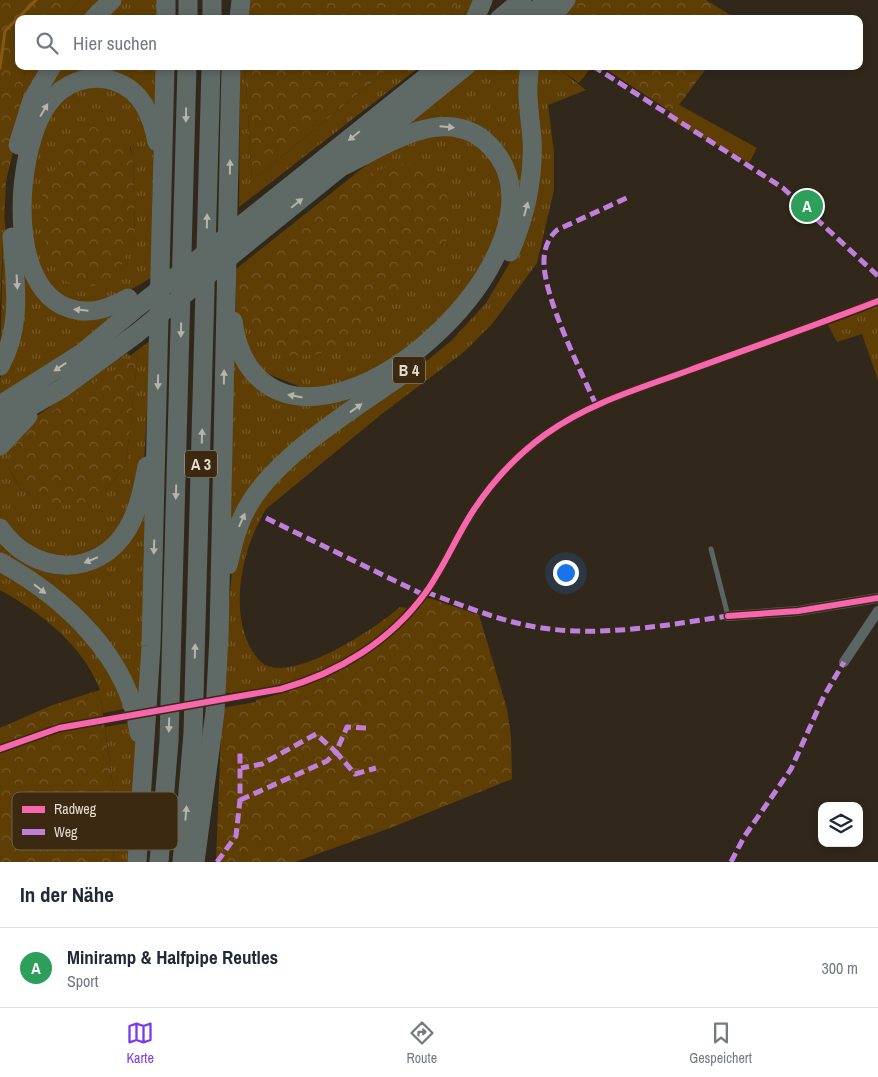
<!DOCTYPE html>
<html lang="de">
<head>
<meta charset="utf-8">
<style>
	:root { --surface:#fff; --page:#f6f6f7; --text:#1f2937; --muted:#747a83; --line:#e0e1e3; --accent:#7c3aed }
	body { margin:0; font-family:"Archivo Narrow",sans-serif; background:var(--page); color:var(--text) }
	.controls { position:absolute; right:15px; bottom:15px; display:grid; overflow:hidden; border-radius:10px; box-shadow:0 2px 8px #0003 }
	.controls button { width:45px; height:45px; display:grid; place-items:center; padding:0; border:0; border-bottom:1px solid var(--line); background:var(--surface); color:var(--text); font:25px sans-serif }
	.you { position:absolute; left:565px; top:572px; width:18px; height:18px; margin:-12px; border:4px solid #fff; border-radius:50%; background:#1a73e8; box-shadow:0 0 0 8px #1a73e833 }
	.badge { display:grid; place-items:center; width:32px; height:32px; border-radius:50%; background:var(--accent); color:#fff; font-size:16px; font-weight:700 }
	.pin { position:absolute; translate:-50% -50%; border:2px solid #fff; box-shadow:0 1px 5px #0006 }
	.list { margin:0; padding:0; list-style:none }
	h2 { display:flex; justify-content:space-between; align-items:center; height:65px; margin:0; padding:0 20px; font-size:21px }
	h2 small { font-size:16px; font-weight:400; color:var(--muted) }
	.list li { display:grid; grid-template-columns:32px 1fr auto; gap:15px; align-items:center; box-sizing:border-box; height:80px; padding:0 20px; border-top:1px solid var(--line) }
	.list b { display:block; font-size:19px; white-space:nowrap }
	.list p { margin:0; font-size:16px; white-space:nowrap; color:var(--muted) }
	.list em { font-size:16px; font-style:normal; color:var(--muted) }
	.icon { flex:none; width:28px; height:28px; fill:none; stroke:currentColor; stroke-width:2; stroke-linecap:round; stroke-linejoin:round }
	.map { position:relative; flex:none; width:878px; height:862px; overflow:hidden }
	.search { position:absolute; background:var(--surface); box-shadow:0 2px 8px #0003; left:15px; right:15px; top:15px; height:55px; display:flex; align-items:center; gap:12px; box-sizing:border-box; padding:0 18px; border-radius:10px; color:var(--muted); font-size:19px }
	.sheet { height:145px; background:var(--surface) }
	nav { display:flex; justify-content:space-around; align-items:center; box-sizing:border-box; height:70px; border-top:1px solid var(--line); background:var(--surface); font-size:14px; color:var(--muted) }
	nav a { display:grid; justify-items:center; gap:2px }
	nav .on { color:var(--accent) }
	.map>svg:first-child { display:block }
	.grass { fill:url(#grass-tufts); fill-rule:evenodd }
	.forest { fill:url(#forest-crowns) }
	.pitch { fill:#5e3e05 }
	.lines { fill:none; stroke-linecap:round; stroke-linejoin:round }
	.stream { stroke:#855910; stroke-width:3 }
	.lane { stroke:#5a6564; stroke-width:5 }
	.street { stroke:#5a6564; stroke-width:10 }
	.highway { stroke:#5f6a66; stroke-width:19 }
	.highway-bridge { stroke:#5f6a66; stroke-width:19 }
	.quiet { stroke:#c07fdc; stroke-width:5; stroke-dasharray:10 5; stroke-linecap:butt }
	.cycleway-casing { stroke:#3b2911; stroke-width:9 }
	.cycleway { stroke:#f766af; stroke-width:6 }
	.oneway { fill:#b6b3a8 }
	.labels { text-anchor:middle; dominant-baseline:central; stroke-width:5; stroke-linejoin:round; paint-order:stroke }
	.shield { fill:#3b2911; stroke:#b2a594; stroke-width:1 }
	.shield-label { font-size:16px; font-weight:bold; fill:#e5dacc }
	.key { fill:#3b2911; stroke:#6e5e49; stroke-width:1 }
	.key-label { font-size:14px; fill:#e5dacc }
</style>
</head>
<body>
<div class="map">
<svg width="878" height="862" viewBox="0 0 878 862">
	<defs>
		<pattern id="grass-tufts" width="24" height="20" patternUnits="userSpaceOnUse" patternTransform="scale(1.25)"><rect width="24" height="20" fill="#5e3e05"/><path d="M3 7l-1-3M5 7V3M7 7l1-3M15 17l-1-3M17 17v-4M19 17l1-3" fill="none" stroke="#755928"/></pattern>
		<pattern id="forest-crowns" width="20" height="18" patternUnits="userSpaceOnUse" patternTransform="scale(1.25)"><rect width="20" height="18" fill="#5e3e05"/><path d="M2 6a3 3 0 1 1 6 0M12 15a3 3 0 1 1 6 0" fill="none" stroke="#755928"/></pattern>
	</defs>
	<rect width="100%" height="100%" fill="#31281b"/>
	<g class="grass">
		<polygon points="79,0 107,0 88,19 63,19"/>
		<polygon points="118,0 163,0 163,19 99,19"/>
		<polygon points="459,0 478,0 471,19 448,19"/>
		<polygon points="25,66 47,66 20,123"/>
		<path d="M 56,66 L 162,66 L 161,148 C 156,118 148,87 115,77 C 19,46 2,225 31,281 C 43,303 69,318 94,315 C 115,313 135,300 152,290 L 56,364 L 0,399 L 0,378 L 11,357 L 22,313 L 22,286 L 15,209 L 21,151 L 35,104 Z"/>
		<polygon points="240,66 245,66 252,181 392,66 421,66 239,207"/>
		<path d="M 478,66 L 527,66 C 522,88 527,112 528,134 C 531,178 523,220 503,259 C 466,333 393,377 328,424 C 300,445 270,466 250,495 C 239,511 234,530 228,548 L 225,548 L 229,347 C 238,351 240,359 245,367 C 254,381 267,395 285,399 C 317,408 343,396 372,383 C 432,356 499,290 514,224 C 525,175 495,122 441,124 C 420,124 402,133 384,142 Z"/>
		<path d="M 536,66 L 555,66 L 586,90 L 548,105 L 554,152 L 554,190 L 537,263 L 493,323 L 464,352 L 383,413 L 266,509 C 243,547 229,605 250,647 C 254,654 260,664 268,666 C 301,678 376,628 400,607 L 407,608 C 364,662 291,690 224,693 L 228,612 L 233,563 L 241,535 L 277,476 L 400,383 L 452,340 L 486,303 L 515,254 Z"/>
		<path d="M 80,84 L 127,92 L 151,134 L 153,154 L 152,277 L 132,289 L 133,293 L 80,307 L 41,282 L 26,211 L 46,114 ZM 130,145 L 133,157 L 135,237 L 126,255 Z"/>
		<polygon points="451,132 487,149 508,202 479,278 404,355 318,394 254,368 236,319 236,269 374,159 405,141"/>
		<polygon points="4,216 13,295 0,359"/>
		<polygon points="878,306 878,380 862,334 837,342 828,325"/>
		<path d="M 151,340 L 144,462 L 133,510 L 100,552 L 49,560 L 0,522 L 0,454 L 27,423 L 127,353 L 130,356 ZM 138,355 L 126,465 L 107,489 L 32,496 L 20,487 L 11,473 Z"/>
		<polygon points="147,485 142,706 123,670 0,558 0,536 9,546 97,562"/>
		<path d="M 0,567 L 80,629 L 130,708 L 103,713 L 101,699 L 93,692 L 100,690 C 83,645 41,613 0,590 Z"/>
		<polygon points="134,722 136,747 129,862 113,862 116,810 105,727"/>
	</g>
	<g class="forest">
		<polygon points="0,0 79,0 63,19 19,19 19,66 25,66 20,123 6,181 0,306"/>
		<polygon points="246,0 459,0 448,19 244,19"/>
		<polygon points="575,0 706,0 737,19 561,19"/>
		<polygon points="245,66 392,66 252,181"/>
		<polygon points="601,66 708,66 673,113"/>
		<path d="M 92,127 C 114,128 127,136 133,157 L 135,237 L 116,276 L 106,283 L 80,289 L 63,279 L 51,259 L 46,247 L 42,194 L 72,136 L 82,129 Z"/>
		<polygon points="394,164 416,165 428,169 447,193 449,208 447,240 431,270 347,342 319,354 288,356 261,334 243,315 237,274 364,176"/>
		<polygon points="138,354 126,465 107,489 87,502 69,505 52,504 32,496 20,487 11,472 9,459 9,449 21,432"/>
		<path d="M 429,598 L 479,615 L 507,709 L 511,737 L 512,779 L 390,828 L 295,862 L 216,862 L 222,708 L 256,702 L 256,700 C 322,685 381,654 424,600 Z"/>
		<polygon points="93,692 101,699 116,810 113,862 0,862 0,728 50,706"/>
	</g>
	<g class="pitch">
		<polygon points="555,66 586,66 590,69 579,83"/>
		<polygon points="676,103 757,148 749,163 667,118"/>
	</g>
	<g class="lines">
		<polyline class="stream" points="0,68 5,31 36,0"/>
		<polyline class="lane" points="711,549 728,616"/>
		<g class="street">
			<polyline points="728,616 798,611 878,598"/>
			<polyline points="844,662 878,611"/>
		</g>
		<g class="highway">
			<polyline points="93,19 112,0"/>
			<polyline points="166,19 166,0"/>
			<polyline points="188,19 188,0"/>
			<polyline points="212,19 212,0"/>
			<polyline points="239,19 241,0"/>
			<polyline points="475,19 483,0"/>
			<polyline points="499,19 522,0"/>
			<polyline points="525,19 548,0"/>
			<polyline points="550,19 566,0"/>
			<polyline points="18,145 32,100 52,66"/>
			<polyline points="254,215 440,66"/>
			<polyline points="259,233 466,66"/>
			<path d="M 510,252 C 526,215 534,179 532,139 C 530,115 525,90 530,66"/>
			<path d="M 128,298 C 115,305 100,312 85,311 C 2,308 14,151 48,104 C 63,83 89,73 114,81 C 142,90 152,116 157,142"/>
			<path d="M 233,321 C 236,344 244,366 262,381 C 353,455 569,247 496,153 C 454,97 389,144 343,166"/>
			<path d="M 0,366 C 23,325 15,282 12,237"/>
			<polyline points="0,405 82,353 140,305"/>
			<polyline points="0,424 61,389 136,334"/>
			<polyline points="0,446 28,416"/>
			<path d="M 0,528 C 32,575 98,580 128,528 C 139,509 143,487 147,466"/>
			<path d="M 0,562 C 64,597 129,657 139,733"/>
			<path d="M 228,565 C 233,544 238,522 250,503 C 279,454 358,406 405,373"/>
			<polyline points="137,862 151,646 165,66"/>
			<polyline points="159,862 169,741 187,66"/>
			<polyline points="182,862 193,733 211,66"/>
			<polyline points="195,862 215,712 219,636 231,66"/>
		</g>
		<g class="highway-bridge">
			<polyline points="140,305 254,215"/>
			<polyline points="136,334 259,233"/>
		</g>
		<g class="quiet">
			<polyline points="593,66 783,188 878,276"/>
			<path d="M 596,405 C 581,371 543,296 544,261 C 544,249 548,238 557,230 L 631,196"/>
			<polyline points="266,518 424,595"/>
			<path d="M 426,592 C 464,606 502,622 542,628 C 603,637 668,625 728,616"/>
			<polyline points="366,728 347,727 336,752 355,774 376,768"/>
			<polyline points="240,800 327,761 336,752 316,734 262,764 241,768"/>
			<polyline points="217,862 236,836 240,800 240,749"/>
			<polyline points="731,862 744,837 791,769 824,696 844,662"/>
		</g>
		<g class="cycleway-casing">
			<g id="cycleway">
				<polyline points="728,616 798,611 878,598"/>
				<path d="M 0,749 L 59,728 L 281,689 C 338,673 391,641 426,592 C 444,567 456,537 473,511 C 492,482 518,454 546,434 C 589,403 641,388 690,370 C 753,347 816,325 878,301"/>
			</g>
		</g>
		<use href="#cycleway" class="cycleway"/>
	</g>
	<defs><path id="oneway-solid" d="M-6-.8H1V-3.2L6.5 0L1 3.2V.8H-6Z" transform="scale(1.25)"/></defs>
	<g class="oneway">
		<use href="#oneway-solid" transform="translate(44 110) rotate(-59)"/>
		<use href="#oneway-solid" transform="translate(186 115) rotate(91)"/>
		<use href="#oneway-solid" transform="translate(447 127) rotate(5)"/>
		<use href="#oneway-solid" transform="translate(354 136) rotate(141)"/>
		<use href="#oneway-solid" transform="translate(230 167) rotate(-89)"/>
		<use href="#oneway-solid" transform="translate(297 203) rotate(-39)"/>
		<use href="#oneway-solid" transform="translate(526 209) rotate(-75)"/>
		<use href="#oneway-solid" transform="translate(207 221) rotate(-89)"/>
		<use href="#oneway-solid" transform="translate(17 282) rotate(87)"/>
		<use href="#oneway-solid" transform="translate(81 310) rotate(-174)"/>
		<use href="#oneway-solid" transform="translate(181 330) rotate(91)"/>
		<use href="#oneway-solid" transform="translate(60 367) rotate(146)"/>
		<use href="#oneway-solid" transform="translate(224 377) rotate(-89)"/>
		<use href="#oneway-solid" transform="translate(158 382) rotate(91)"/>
		<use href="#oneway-solid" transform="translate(295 396) rotate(-169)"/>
		<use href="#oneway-solid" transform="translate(356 408) rotate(-36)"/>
		<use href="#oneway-solid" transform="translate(202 436) rotate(-88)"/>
		<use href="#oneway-solid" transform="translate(176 492) rotate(92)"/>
		<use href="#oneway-solid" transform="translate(242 520) rotate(-66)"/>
		<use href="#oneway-solid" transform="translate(154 547) rotate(92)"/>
		<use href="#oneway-solid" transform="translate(91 560) rotate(157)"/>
		<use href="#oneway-solid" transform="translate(40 589) rotate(38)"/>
		<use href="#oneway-solid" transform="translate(195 651) rotate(-88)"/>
		<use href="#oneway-solid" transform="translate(169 725) rotate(92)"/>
		<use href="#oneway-solid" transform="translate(186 813) rotate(-85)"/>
	</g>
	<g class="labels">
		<g class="shield">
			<rect x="393" y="356.5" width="32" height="27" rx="4"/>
			<rect x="185" y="450.5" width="32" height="27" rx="4"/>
		</g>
		<g class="shield-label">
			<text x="409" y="370">B 4</text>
			<text x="201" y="464">A 3</text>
		</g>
	</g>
	<rect x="12" y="792" width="166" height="58" rx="8" class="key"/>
	<rect x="22" y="806" width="23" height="7" fill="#f766af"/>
	<rect x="22" y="829" width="23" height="6" fill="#c07fdc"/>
	<g class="key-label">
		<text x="54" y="814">Radweg</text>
		<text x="54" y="837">Weg</text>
	</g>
</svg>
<div class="controls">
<button><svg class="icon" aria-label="layers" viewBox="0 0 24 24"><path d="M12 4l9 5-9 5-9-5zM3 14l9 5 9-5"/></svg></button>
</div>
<div class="you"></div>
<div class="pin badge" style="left:807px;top:206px;background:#2e9e5b">A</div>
<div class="search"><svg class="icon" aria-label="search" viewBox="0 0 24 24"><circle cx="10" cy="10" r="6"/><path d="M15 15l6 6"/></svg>Hier suchen</div>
</div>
<section class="sheet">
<h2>In der Nähe<small></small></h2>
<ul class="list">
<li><span class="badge" style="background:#2e9e5b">A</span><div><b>Miniramp &amp; Halfpipe Reutles</b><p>Sport</p></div><em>300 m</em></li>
</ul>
</section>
<nav>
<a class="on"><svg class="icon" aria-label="map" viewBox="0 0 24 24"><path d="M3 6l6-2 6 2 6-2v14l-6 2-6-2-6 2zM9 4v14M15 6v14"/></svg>Karte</a>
<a><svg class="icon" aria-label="directions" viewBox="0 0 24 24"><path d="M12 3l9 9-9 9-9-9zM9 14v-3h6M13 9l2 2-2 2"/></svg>Route</a>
<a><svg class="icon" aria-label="saved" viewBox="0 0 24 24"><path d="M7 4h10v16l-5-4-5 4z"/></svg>Gespeichert</a>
</nav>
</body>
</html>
